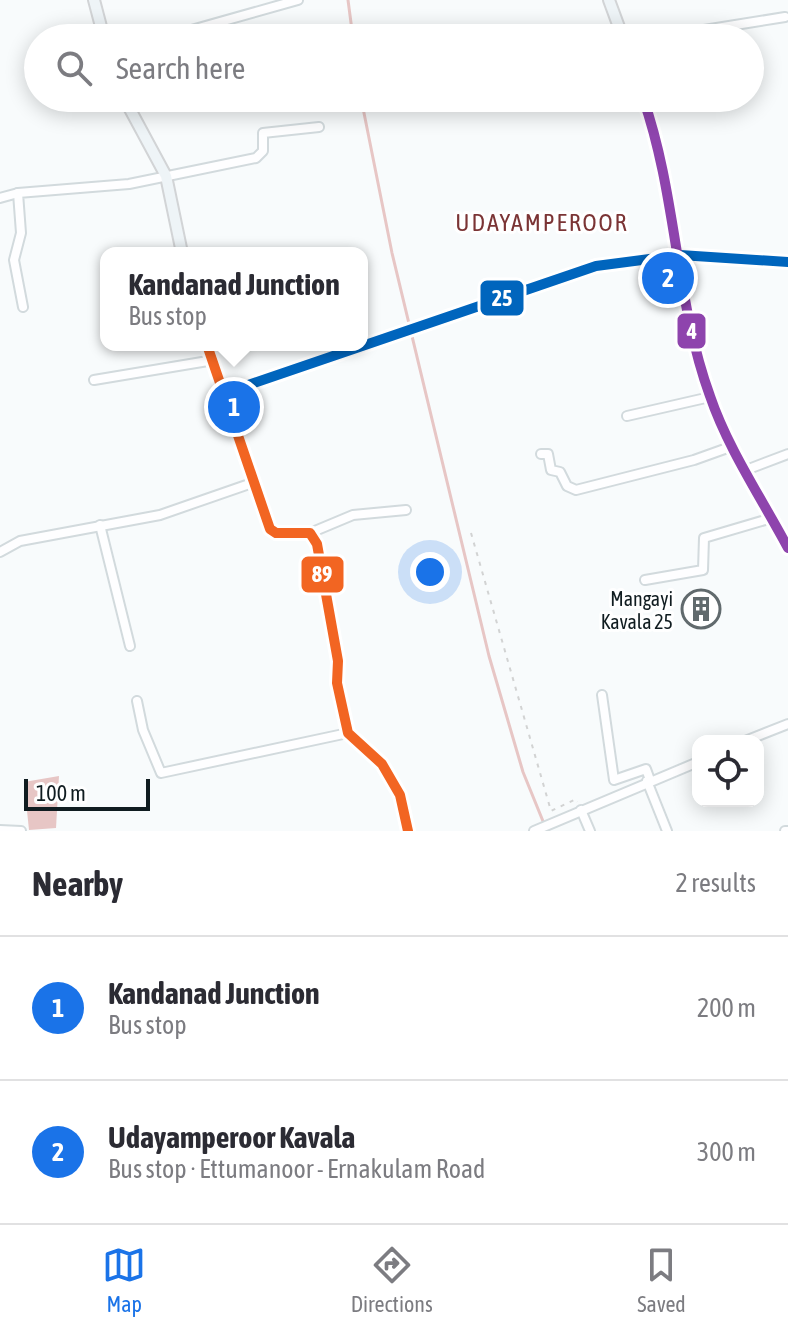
<!DOCTYPE html>
<html lang="en">
<head>
<meta charset="utf-8">
<style>
	:root { --surface:#fff; --page:#f2f2f3; --text:#2b2b33; --muted:#7c7c81; --line:#e1e1e2; --accent:#1a73e8 }
	body { margin:0; font-family:"Asap Condensed",sans-serif; background:var(--page); color:var(--text) }
	.controls { position:absolute; right:24px; bottom:24px; display:grid; overflow:hidden; border-radius:16px; box-shadow:0 4px 20px #0003 }
	.controls button { width:72px; height:72px; display:grid; place-items:center; padding:0; border:0; border-bottom:2px solid var(--line); background:var(--surface); color:var(--text); font:40px sans-serif }
	.scale { position:absolute; left:24px; bottom:20px; width:126px; box-sizing:border-box; padding-left:8px; border:4px solid #101c20; border-top:0; font-size:22px; line-height:28px; white-space:nowrap; color:#101c20; -webkit-text-stroke:6px #fff; paint-order:stroke }
	.you { position:absolute; left:430px; top:572px; width:28px; height:28px; margin:-20px; border:6px solid #fff; border-radius:50%; background:#1a73e8; box-shadow:0 0 0 12px #1a73e833 }
	.badge { display:grid; place-items:center; width:52px; height:52px; border-radius:50%; background:var(--accent); color:#fff; font-size:26px; font-weight:700 }
	.pin { position:absolute; translate:-50% -50%; border:4px solid #fff; box-shadow:0 2px 8px #0006 }
	.popup { position:absolute; left:100px; top:247px; width:268px; height:104px; box-sizing:border-box; display:grid; place-content:center; border-radius:16px; background:var(--surface); filter:drop-shadow(0 2px 6px #0005); font-size:26px; white-space:nowrap; color:var(--muted) }
	.popup b { font-size:30px; color:var(--text) }
	.popup::after { content:''; position:absolute; left:50%; top:100%; margin-left:-16px; border:16px solid transparent; border-top-color:var(--surface) }
	.list { margin:0; padding:0; list-style:none }
	h2 { display:flex; justify-content:space-between; align-items:center; height:104px; margin:0; padding:0 32px; font-size:34px }
	h2 small { font-size:26px; font-weight:400; color:var(--muted) }
	.list li { display:grid; grid-template-columns:52px 1fr auto; gap:24px; align-items:center; box-sizing:border-box; height:144px; padding:0 32px; border-top:2px solid var(--line) }
	.list b { display:block; font-size:30px; white-space:nowrap }
	.list p { margin:0; font-size:26px; white-space:nowrap; color:var(--muted) }
	.list em { font-size:26px; font-style:normal; color:var(--muted) }
	.icon { flex:none; width:44px; height:44px; fill:none; stroke:currentColor; stroke-width:2; stroke-linecap:round; stroke-linejoin:round }
	.map { position:relative; flex:none; width:788px; height:831px; overflow:hidden }
	.search { position:absolute; background:var(--surface); box-shadow:0 4px 20px #0003; left:24px; right:24px; top:24px; height:88px; display:flex; align-items:center; gap:20px; box-sizing:border-box; padding:0 28px; border-radius:44px; color:var(--muted); font-size:30px }
	.sheet { height:392px; background:var(--surface) }
	nav { display:flex; justify-content:space-around; align-items:center; box-sizing:border-box; height:112px; border-top:2px solid var(--line); background:var(--surface); font-size:22px; color:var(--muted) }
	nav a { display:grid; justify-items:center; gap:4px }
	nav .on { color:var(--accent) }
	.map>svg:first-child { display:block }
	.water { fill:#e7c6c5 }
	.lines { fill:none; stroke-linecap:round; stroke-linejoin:round }
	.stream { stroke:#e7c6c5; stroke-width:3 }
	.minor-casing { stroke:#d2dadd; stroke-width:12 }
	.major-casing { stroke:#d2d4d6; stroke-width:14 }
	.path { stroke:#d2d3d3; stroke-width:2; stroke-dasharray:4 6; stroke-linecap:butt }
	.minor { stroke:#fefeff; stroke-width:8 }
	.major { stroke:#eef4f7; stroke-width:10 }
	.bus-1-casing { stroke:#fff; stroke-width:16 }
	.bus-2-casing { stroke:#fff; stroke-width:16 }
	.bus-3-casing { stroke:#fff; stroke-width:16 }
	.bus-1 { stroke:#0065bd; stroke-width:10 }
	.bus-2 { stroke:#8e44ad; stroke-width:10 }
	.bus-3 { stroke:#f26522; stroke-width:10 }
	.labels { text-anchor:middle; dominant-baseline:central; stroke-width:6; stroke-linejoin:round; paint-order:stroke }
	.poi-label { font-size:20px; fill:#101c20; stroke:#fff; text-anchor:end }
	.quarter-label { font-size:24px; letter-spacing:2px; fill:#7b3435; stroke:#fff }
	.line-badge { stroke:#fff; stroke-width:3 }
	.badge-label { font-size:22px; text-anchor:middle; font-weight:bold; fill:#fff }
</style>
</head>
<body>
<div class="map">
<svg width="788" height="831" viewBox="0 0 788 831">
	<rect width="100%" height="100%" fill="#f8fbfc"/>
	<polygon class="water" points="59,776 56,828 29,830 24,782"/>
	<g class="lines">
		<g class="stream">
			<polyline points="348,0 353,38"/>
			<polyline points="361,98 392,253 489,656 523,772 547,831"/>
		</g>
		<g class="minor-casing">
			<g id="minor">
				<polyline points="163,38 298,0"/>
				<polyline points="678,38 704,30 785,17"/>
				<polyline points="0,198 18,193"/>
				<polyline points="23,307 14,260 21,233 18,193 129,184 256,158 263,151 263,133 319,127"/>
				<polyline points="94,380 214,360"/>
				<polyline points="225,393 596,266 680,255 788,262"/>
				<polyline points="627,416 710,397"/>
				<polyline points="541,454 548,454 551,470 560,472 567,486 576,490 694,460 733,446"/>
				<polyline points="746,470 788,454"/>
				<polyline points="100,525 130,646"/>
				<polyline points="310,533 353,515 406,510"/>
				<polyline points="0,552 20,541 160,515 255,482"/>
				<polyline points="645,580 703,570 704,538 772,518"/>
				<polyline points="602,695 614,780 646,769 650,780"/>
				<polyline points="137,701 143,730 161,773 348,733"/>
				<polyline points="745,741 788,724"/>
				<polyline points="647,781 667,831"/>
				<polyline points="581,810 590,831"/>
				<polyline points="0,830 21,831"/>
				<polyline points="534,831 698,762"/>
				<polyline points="785,831 788,831"/>
			</g>
		</g>
		<g class="major-casing">
			<g id="major">
				<polyline points="94,0 104,38"/>
				<polyline points="609,0 623,38"/>
				<polyline points="124,98 166,176 182,253"/>
				<path d="M 643,98 C 677,195 675,300 710,396 C 728,449 762,499 788,548"/>
				<polyline points="207,345 270,529 276,533 310,533 317,544 338,661 337,683 348,733 382,764 400,795 408,831"/>
			</g>
		</g>
		<polyline class="path" points="471,533 551,811 576,799 577,802"/>
		<use href="#minor" class="minor"/>
		<use href="#major" class="major"/>
		<g class="bus-1-casing">
			<polyline id="bus-1" points="225,393 596,266 680,255 788,262"/>
		</g>
		<g class="bus-2-casing">
			<path id="bus-2" d="M 643,98 C 677,195 675,300 710,396 C 728,449 762,499 788,548"/>
		</g>
		<g class="bus-3-casing">
			<polyline id="bus-3" points="207,345 270,529 276,533 310,533 317,544 338,661 337,683 348,733 382,764 400,795 408,831"/>
		</g>
		<use href="#bus-1" class="bus-1"/>
		<use href="#bus-2" class="bus-2"/>
		<use href="#bus-3" class="bus-3"/>
	</g>
	<defs>
		<g id="building-ring" transform="scale(2)"><circle r="9.5" fill="#fff" stroke="#616a6d" stroke-width="1.5"/><path d="M-4-6H4V6H1V3H-1V6H-4ZM-2.5-4.3h1.7v1.8h-1.7ZM.8-4.3h1.7v1.8H.8ZM-2.5-1h1.7V.8h-1.7ZM.8-1h1.7V.8H.8Z" fill="#616a6d"/></g>
	</defs>
	<g fill-rule="evenodd">
		<use href="#building-ring" x="701" y="609"/>
	</g>
	<g class="labels">
		<g class="poi-label">
			<text x="673" y="598">Mangayi<tspan x="673" dy="23">Kavala 25</tspan></text>
		</g>
		<g class="quarter-label">
			<text x="542" y="222">UDAYAMPEROOR</text>
		</g>
	</g>
	<g class="line-badge">
		<rect x="479" y="279" width="46" height="38" rx="8" fill="#0065bd"/>
		<rect x="676" y="312" width="31" height="38" rx="8" fill="#8e44ad"/>
		<rect x="300" y="555" width="45" height="39" rx="8" fill="#f26522"/>
	</g>
	<g class="badge-label">
		<text x="502" y="306">25</text>
		<text x="692" y="339">4</text>
		<text x="322" y="582">89</text>
	</g>
</svg>
<div class="controls">
<button><svg class="icon" aria-label="locate" viewBox="0 0 24 24"><circle cx="12" cy="12" r="6"/><path d="M12 2v4M12 18v4M2 12h4M18 12h4"/></svg></button>
</div>
<div class="scale">100 m</div>
<div class="you"></div>
<div class="pin badge" style="left:234px;top:407px">1</div>
<div class="popup"><b>Kandanad Junction</b>Bus stop</div>
<div class="pin badge" style="left:668px;top:278px">2</div>
<div class="search"><svg class="icon" aria-label="search" viewBox="0 0 24 24"><circle cx="10" cy="10" r="6"/><path d="M15 15l6 6"/></svg>Search here</div>
</div>
<section class="sheet">
<h2>Nearby<small>2 results</small></h2>
<ul class="list">
<li><span class="badge">1</span><div><b>Kandanad Junction</b><p>Bus stop</p></div><em>200 m</em></li>
<li><span class="badge">2</span><div><b>Udayamperoor Kavala</b><p>Bus stop · Ettumanoor - Ernakulam Road</p></div><em>300 m</em></li>
</ul>
</section>
<nav>
<a class="on"><svg class="icon" aria-label="map" viewBox="0 0 24 24"><path d="M3 6l6-2 6 2 6-2v14l-6 2-6-2-6 2zM9 4v14M15 6v14"/></svg>Map</a>
<a><svg class="icon" aria-label="directions" viewBox="0 0 24 24"><path d="M12 3l9 9-9 9-9-9zM9 14v-3h6M13 9l2 2-2 2"/></svg>Directions</a>
<a><svg class="icon" aria-label="saved" viewBox="0 0 24 24"><path d="M7 4h10v16l-5-4-5 4z"/></svg>Saved</a>
</nav>
</body>
</html>
